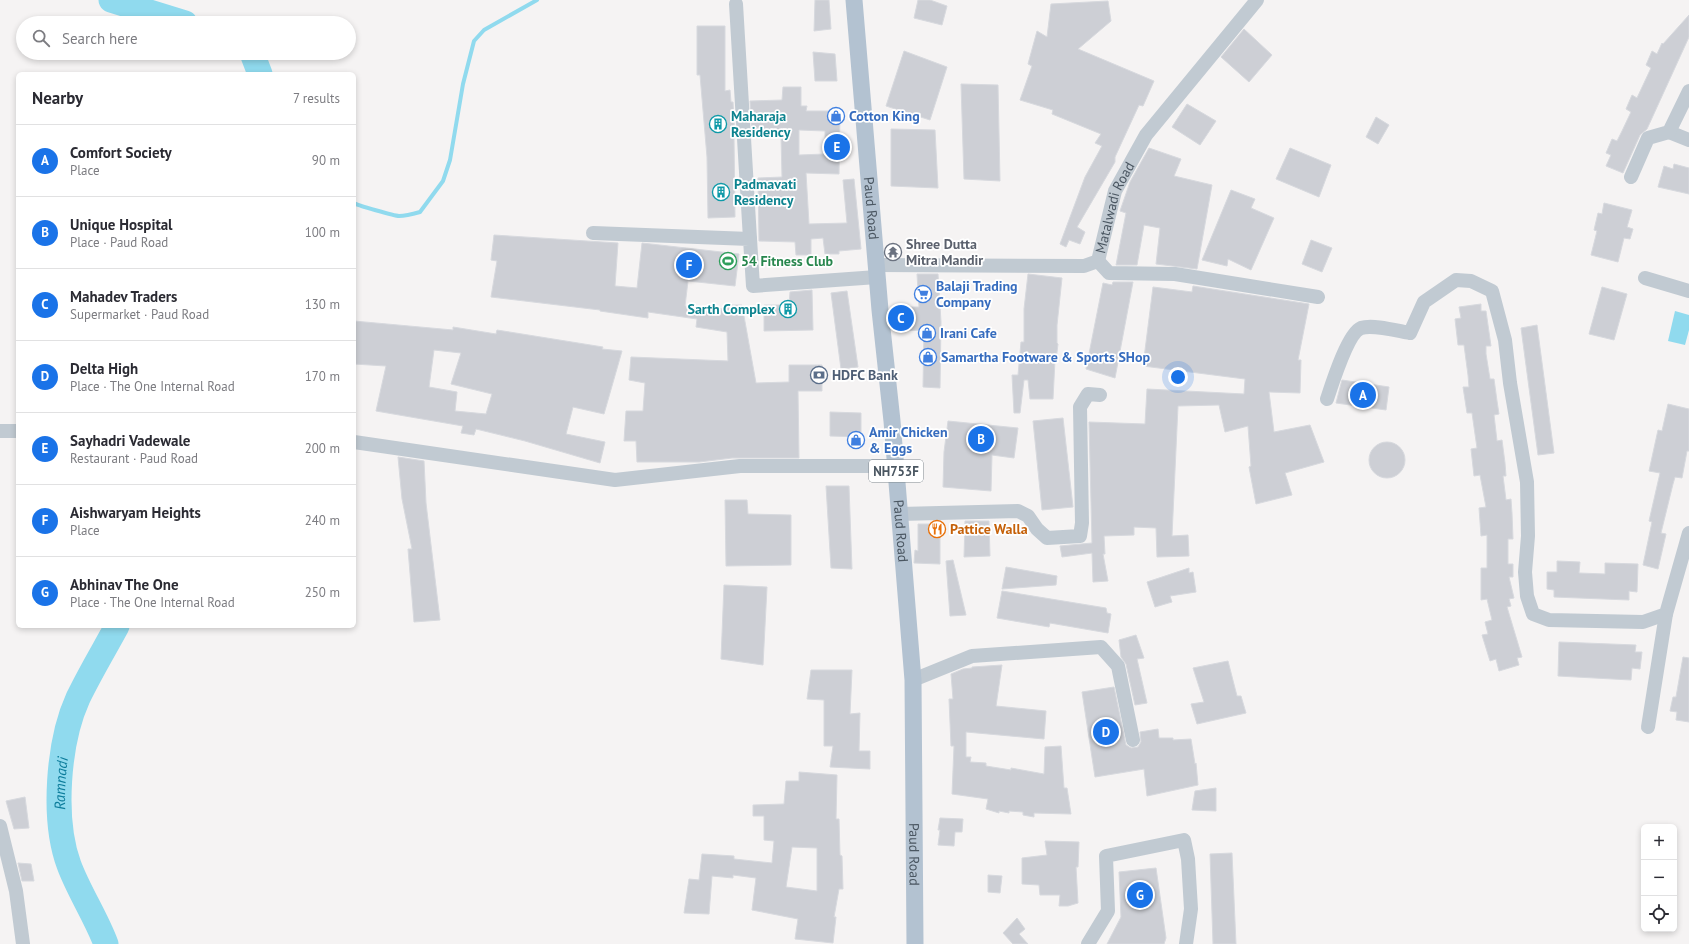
<!DOCTYPE html>
<html lang="en">
<head>
<meta charset="utf-8">
<style>
	:root { --surface:#fff; --page:#f2f2f3; --text:#2b2b33; --muted:#7c7c81; --line:#e1e1e2; --accent:#1a73e8 }
	body { margin:0; font-family:"PT Sans",sans-serif; background:var(--page); color:var(--text) }
	.controls { position:absolute; right:12px; bottom:12px; display:grid; overflow:hidden; border-radius:6px; box-shadow:0 2px 6px #0003 }
	.controls button { width:36px; height:36px; display:grid; place-items:center; padding:0; border:0; border-bottom:1px solid var(--line); background:var(--surface); color:var(--text); font:20px sans-serif }
	.you { position:absolute; left:1178px; top:377px; width:14px; height:14px; margin:-10px; border:3px solid #fff; border-radius:50%; background:#1a73e8; box-shadow:0 0 0 6px #1a73e833 }
	.badge { display:grid; place-items:center; width:26px; height:26px; border-radius:50%; background:var(--accent); color:#fff; font-size:13px; font-weight:700 }
	.pin { position:absolute; translate:-50% -50%; border:2px solid #fff; box-shadow:0 1px 4px #0006 }
	.list { margin:0; padding:0; list-style:none }
	h2 { display:flex; justify-content:space-between; align-items:center; height:52px; margin:0; padding:0 16px; font-size:17px }
	h2 small { font-size:13px; font-weight:400; color:var(--muted) }
	.list li { display:grid; grid-template-columns:26px 1fr auto; gap:12px; align-items:center; box-sizing:border-box; height:72px; padding:0 16px; border-top:1px solid var(--line) }
	.list b { display:block; font-size:15px; white-space:nowrap }
	.list p { margin:0; font-size:13px; white-space:nowrap; color:var(--muted) }
	.list em { font-size:13px; font-style:normal; color:var(--muted) }
	.icon { flex:none; width:22px; height:22px; fill:none; stroke:currentColor; stroke-width:2; stroke-linecap:round; stroke-linejoin:round }
	.map { position:relative; flex:none; width:1689px; height:944px; overflow:hidden }
	.search { position:absolute; background:var(--surface); box-shadow:0 2px 6px #0003; left:16px; top:16px; width:340px; height:44px; display:flex; align-items:center; gap:10px; box-sizing:border-box; padding:0 14px; border-radius:22px; color:var(--muted); font-size:15px }
	.panel { position:absolute; background:var(--surface); box-shadow:0 2px 6px #0003; left:16px; top:72px; width:340px; height:556px; border-radius:6px }
	.map>svg:first-child { display:block }
	.water { fill:#90daee }
	.lines { fill:none; stroke-linecap:round; stroke-linejoin:round }
	.stream { stroke:#90daee; stroke-width:4 }
	.river { stroke:#90daee; stroke-width:25 }
	.building { fill:#cdcfd5; stroke:#d7d9de; fill-rule:evenodd }
	.minor { stroke:#c1cad2; stroke-width:14 }
	.major { stroke:#b3c2d1; stroke-width:17 }
	.labels { text-anchor:middle; dominant-baseline:central; stroke-width:3.5; stroke-linejoin:round; paint-order:stroke }
	.shield { fill:#fff; stroke:#808990; stroke-width:1 }
	.shield-label { font-size:13px; font-weight:bold; fill:#4a5661 }
	.culture-label { font-size:14px; font-weight:bold; fill:#0d838f; stroke:#fff; text-anchor:start }
	.shop-label { font-size:14px; font-weight:bold; fill:#366cbe; stroke:#fff; text-anchor:start }
	.street-label { font-size:14px; fill:#4a5661; stroke:#fff }
	.worship-label { font-size:14px; font-weight:bold; fill:#5b616d; stroke:#fff; text-anchor:start }
	.leisure-label { font-size:14px; font-weight:bold; fill:#27864d; stroke:#fff; text-anchor:start }
	.service-label { font-size:14px; font-weight:bold; fill:#4e5e75; stroke:#fff; text-anchor:start }
	.food-label { font-size:14px; font-weight:bold; fill:#c56008; stroke:#fff; text-anchor:start }
	.water-label { font-size:15px; font-style:italic; fill:#0c7c9b; stroke:#fff }
</style>
</head>
<body>
<div class="map">
<svg width="1689" height="944" viewBox="0 0 1689 944">
	<rect width="100%" height="100%" fill="#f5f3f3"/>
	<polygon class="water" points="1675,311 1689,315 1689,330 1685,345 1668,341"/>
	<g class="lines">
		<path class="stream" d="M 354,203 C 356,205 395,216 399,216 C 406,216 413,214 420,212 L 443,181 L 450,160 L 463,84 L 474,41 L 484,30 L 537,0"/>
		<g class="river">
			<polyline points="111,0 185,23"/>
			<polyline points="252,53 260,74"/>
			<path id="s1" d="M 106,944 C 96,917 79,892 69,865 C 52,819 58,742 78,698 C 90,673 104,650 117,626"/>
		</g>
	</g>
	<g class="building">
		<polygon points="815,0 829,0 831,29 814,31"/>
		<polygon points="918,0 930,0 947,6 942,25 914,18"/>
		<polygon points="1108,1 1111,21 1078,49 1154,81 1143,106 1139,105 1115,157 1115,162 1077,227 1085,232 1080,244 1069,240 1066,247 1060,244 1085,177 1102,146 1095,143 1101,134 1052,114 1053,110 1020,100 1032,66 1028,64 1037,31 1047,37 1051,4"/>
		<polygon points="1689,15 1689,37 1647,129 1640,135 1623,173 1606,166 1611,155 1606,153 1612,139 1617,141 1622,131 1631,112 1626,109 1632,95 1637,98 1651,68 1646,65 1652,51 1657,54 1662,43 1663,44"/>
		<polygon points="697,26 725,26 725,91 730,90 731,102 733,102 735,138 734,138 735,217 708,218 707,157 700,75 697,75"/>
		<polygon points="1244,29 1272,55 1249,82 1221,57"/>
		<polygon points="904,51 947,67 930,120 886,106"/>
		<polygon points="813,52 835,54 837,81 815,81"/>
		<polygon points="961,84 998,85 1000,181 964,179"/>
		<path d="M 783,87 L 801,87 L 801,106 L 807,106 L 806,111 L 840,111 L 839,174 L 806,173 L 809,224 L 847,223 L 843,180 L 854,179 L 861,249 L 839,251 L 839,254 L 825,254 L 823,238 L 811,239 L 811,255 L 796,255 L 795,242 L 759,241 L 758,178 L 782,177 L 781,136 L 752,137 L 750,101 L 782,100 ZM 799,130 L 825,131 L 825,154 L 799,155 Z"/>
		<polygon points="1187,104 1216,121 1200,145 1172,127"/>
		<polygon points="1376,117 1389,125 1378,144 1366,137"/>
		<polygon points="891,129 935,130 938,188 891,186"/>
		<polygon points="1149,148 1181,159 1174,176 1212,185 1197,269 1156,264 1160,228 1144,225 1137,265 1116,265 1126,213 1120,211 1130,182"/>
		<polygon points="1290,148 1331,165 1319,197 1276,179"/>
		<polygon points="1674,164 1689,168 1689,194 1658,187 1664,166 1673,169"/>
		<polygon points="1231,190 1255,199 1251,208 1274,218 1251,270 1228,259 1227,266 1202,260"/>
		<polygon points="1604,203 1632,210 1627,227 1633,229 1630,239 1624,238 1618,262 1591,255 1597,231 1594,230 1598,213 1602,214"/>
		<polygon points="494,235 618,243 615,286 637,288 642,243 739,254 735,286 688,281 685,306 726,309 726,305 742,305 756,383 789,382 789,365 822,365 822,391 798,391 799,458 732,458 699,462 637,462 636,441 624,441 626,411 643,411 645,383 629,380 631,357 728,361 727,332 696,327 697,319 648,312 648,318 600,311 600,310 491,297 497,261 491,260"/>
		<polygon points="1311,240 1332,248 1322,272 1302,264"/>
		<polygon points="917,274 938,274 941,322 940,388 923,387 924,330 897,331 896,307 919,307"/>
		<polygon points="1028,274 1062,278 1057,325 1057,343 1058,344 1056,360 1055,360 1053,399 1030,399 1028,380 1024,380 1020,413 1014,413 1012,375 1018,375 1021,342 1024,342 1024,309"/>
		<polygon points="1113,282 1133,282 1115,378 1086,369 1103,283 1112,285"/>
		<polygon points="1193,286 1309,304 1298,360 1301,360 1300,393 1269,392 1274,432 1310,425 1324,462 1285,473 1292,495 1256,504 1249,467 1251,466 1248,426 1225,432 1219,405 1178,406 1172,536 1188,535 1189,556 1157,557 1156,528 1134,527 1134,535 1104,536 1105,554 1103,554 1108,581 1093,582 1092,553 1062,557 1060,546 1092,543 1089,422 1145,424 1147,389 1244,394 1245,379 1143,366 1153,287 1192,292"/>
		<polygon points="1602,287 1627,294 1614,340 1589,334"/>
		<polygon points="812,290 813,330 764,331 764,305 789,305 790,292"/>
		<polygon points="847,291 858,367 841,369 831,293"/>
		<polygon points="1481,304 1481,311 1486,311 1491,346 1486,346 1486,354 1490,379 1494,379 1497,401 1499,414 1494,415 1497,441 1502,440 1505,463 1506,476 1503,476 1506,500 1511,499 1512,513 1513,539 1508,539 1508,564 1513,564 1513,577 1509,577 1514,598 1509,599 1511,606 1507,607 1522,657 1517,658 1519,665 1499,671 1496,659 1490,661 1482,635 1488,634 1485,622 1492,620 1487,599 1481,600 1481,568 1487,568 1487,535 1481,536 1479,508 1486,507 1480,475 1474,476 1471,449 1477,448 1472,413 1467,413 1463,387 1469,387 1468,375 1464,345 1458,345 1455,319 1461,318 1459,307"/>
		<path d="M 354,321 L 453,330 L 453,327 L 496,334 L 497,330 L 603,347 L 602,349 L 622,351 L 604,414 L 573,407 L 566,434 L 605,442 L 600,463 L 525,441 L 476,429 L 474,435 L 461,433 L 463,426 L 376,411 L 386,366 L 354,364 ZM 434,350 L 461,353 L 451,384 L 492,394 L 486,414 L 455,411 L 457,392 L 429,387 Z"/>
		<polygon points="1537,325 1554,453 1538,455 1521,328"/>
		<polygon points="1342,380 1389,387 1386,410 1336,403"/>
		<polygon points="1668,404 1689,409 1689,451 1687,451 1682,478 1675,477 1673,484 1661,533 1666,534 1658,569 1643,565 1652,522 1649,521 1660,473 1649,471 1658,430 1662,431"/>
		<polygon points="830,412 861,413 861,437 830,436"/>
		<polygon points="1063,418 1073,507 1042,510 1033,421"/>
		<polygon points="948,421 1018,428 1014,458 992,455 991,491 943,487 944,452"/>
		<circle cx="1387" cy="460" r="18"/>
		<polygon points="398,457 424,461 426,503 440,620 414,622 408,549 412,549 402,499"/>
		<polygon points="826,486 849,486 852,569 831,568"/>
		<polygon points="725,500 747,500 748,514 791,515 791,565 726,566"/>
		<polygon points="965,521 989,521 990,556 964,557"/>
		<polygon points="918,524 940,524 940,564 914,563 915,550 918,551"/>
		<polygon points="953,560 966,615 950,616 946,561"/>
		<polygon points="1557,561 1580,562 1579,573 1605,574 1605,563 1638,564 1637,592 1629,591 1629,600 1554,597 1554,590 1547,589 1547,572 1557,572"/>
		<polygon points="1006,567 1057,576 1056,585 1002,589"/>
		<polygon points="1189,568 1189,573 1193,572 1196,592 1170,596 1172,602 1155,607 1147,582"/>
		<polygon points="724,585 767,587 763,665 721,659"/>
		<polygon points="1002,591 1106,608 1107,613 1111,614 1108,633 1050,623 1049,627 997,618"/>
		<polygon points="1136,635 1144,658 1137,659 1147,703 1135,705 1126,664 1121,657 1119,640"/>
		<polygon points="1559,642 1636,645 1635,652 1642,652 1640,669 1632,668 1631,680 1558,676"/>
		<polygon points="1683,657 1689,658 1689,722 1676,720 1677,712 1670,711 1673,697 1676,697"/>
		<polygon points="1228,661 1237,696 1241,696 1246,713 1197,724 1191,704 1204,702 1193,668"/>
		<polygon points="1002,665 996,706 1046,711 1044,739 966,732 966,757 971,757 970,762 986,763 986,766 1011,770 1011,768 1044,774 1045,747 1061,746 1064,788 1067,788 1071,814 1034,813 1034,817 1023,815 1023,812 1009,811 1009,813 999,811 999,813 986,809 988,799 952,794 954,746 951,746 949,699 953,699 951,674 963,669 972,668 972,667"/>
		<polygon points="811,670 852,670 850,714 860,713 859,751 870,751 870,769 830,767 833,746 824,746 824,700 807,699"/>
		<polygon points="1114,687 1126,745 1131,748 1138,747 1141,742 1140,732 1158,729 1159,738 1173,738 1173,740 1191,739 1195,764 1196,763 1198,785 1147,796 1144,769 1095,777 1082,692"/>
		<path d="M 799,772 L 837,775 L 836,819 L 839,819 L 840,855 L 842,856 L 843,889 L 839,889 L 834,917 L 836,917 L 833,943 L 795,939 L 798,919 L 752,910 L 756,878 L 733,875 L 733,878 L 712,876 L 709,914 L 684,913 L 689,879 L 699,880 L 702,854 L 734,856 L 734,859 L 772,863 L 774,841 L 764,840 L 764,816 L 753,816 L 753,805 L 784,804 L 786,781 L 799,781 ZM 792,847 L 817,848 L 817,891 L 786,887 Z"/>
		<polygon points="1216,788 1216,811 1192,810 1195,791"/>
		<polygon points="25,797 29,828 14,829 6,801"/>
		<polygon points="940,818 963,819 962,832 955,832 954,846 938,845 940,830 938,830"/>
		<polygon points="1045,841 1079,842 1078,867 1076,867 1078,903 1068,906 1059,906 1060,895 1040,895 1039,885 1022,884 1022,858 1047,855"/>
		<polygon points="1232,853 1236,944 1213,944 1210,854"/>
		<polygon points="18,863 31,864 34,881 22,881"/>
		<polygon points="1156,868 1166,938 1164,944 1107,944 1121,917 1119,872"/>
		<polygon points="988,875 1002,876 1000,893 988,892"/>
		<polygon points="1017,918 1025,929 1019,934 1028,944 1013,944 1003,933"/>
	</g>
	<g class="lines">
		<g class="minor">
			<polyline points="736,4 750,239"/>
			<polyline points="1669,132 1689,140"/>
			<polyline points="1631,177 1648,138 1669,132 1689,91"/>
			<polyline points="593,233 750,239 753,286 877,277"/>
			<polyline points="1098,261 1109,273 1175,274 1318,297"/>
			<path id="s2" d="M 876,265 L 1084,266 L 1098,261 L 1115,191 L 1146,135 L 1257,0"/>
			<polyline points="1645,278 1689,291"/>
			<path d="M 1327,399 C 1332,384 1348,333 1361,328 C 1373,324 1398,331 1410,333 L 1424,302 L 1456,280 L 1471,281 L 1492,291 L 1505,340 L 1510,383 L 1527,482 L 1528,536 L 1525,572 L 1527,596 L 1533,614 L 1549,620 L 1643,622 L 1666,614 L 1689,533"/>
			<polyline points="0,431 18,431"/>
			<polyline points="354,442 615,480 740,466 896,466"/>
			<polyline points="900,514 1018,511 1028,516 1037,529 1047,538 1080,536 1082,523 1080,407 1088,394 1100,395"/>
			<polyline points="913,680 972,656 1101,647 1118,666 1133,740"/>
			<polyline points="1648,727 1666,614"/>
			<polyline points="0,826 16,891 23,944"/>
			<polyline points="1088,944 1108,911 1106,856 1184,840 1188,859 1191,909 1186,944"/>
		</g>
		<path class="major" id="s3" d="M 854,0 L 880,310 L 892,421 L 913,680 L 915,944"/>
	</g>
	<defs>
		<g id="shop-ring" transform="scale(0.9)"><circle r="9.5" fill="#fff" stroke="#3f7fe0" stroke-width="1.5"/><path d="M-5-2.5h2.3a2.7 3.5 0 0 1 5.4 0H5L5.5 6h-11ZM-1.5-2.5h3a1.5 2.3 0 0 0-3 0Z" fill="#3f7fe0"/></g>
		<g id="building-ring" transform="scale(0.9)"><circle r="9.5" fill="#fff" stroke="#0f9aa8" stroke-width="1.5"/><path d="M-4-6H4V6H1V3H-1V6H-4ZM-2.5-4.3h1.7v1.8h-1.7ZM.8-4.3h1.7v1.8H.8ZM-2.5-1h1.7V.8h-1.7ZM.8-1h1.7V.8H.8Z" fill="#0f9aa8"/></g>
		<g id="temple-ring" transform="scale(0.9)"><circle r="9.5" fill="#fff" stroke="#6b7280" stroke-width="1.5"/><path d="M0-6L5-2H3V0L6.5 2.5H4V6H1.5V3h-3V6H-4V2.5H-6.5L-3 0V-2H-5Z" fill="#6b7280"/></g>
		<g id="stadium-ring" transform="scale(0.9)"><circle r="9.5" fill="#fff" stroke="#2e9e5b" stroke-width="1.5"/><path d="M0-5a6.5 5 0 1 0 0 10a6.5 5 0 1 0 0-10ZM-3.5-1.8h7v3.6h-7Z" fill="#2e9e5b"/></g>
		<g id="supermarket-ring" transform="scale(0.9)"><circle r="9.5" fill="#fff" stroke="#3f7fe0" stroke-width="1.5"/><path d="M-6-5.5h2.5l.6 2H6L4.5 2H-2.5L-4.4-4H-6ZM-1.5 3.2a1.3 1.3 0 1 0 .1 0ZM3 3.2a1.3 1.3 0 1 0 .1 0Z" fill="#3f7fe0"/></g>
		<g id="bank-ring" transform="scale(0.9)"><circle r="9.5" fill="#fff" stroke="#5c6f8a" stroke-width="1.5"/><path d="M-6-4H6V4H-6ZM0-2.3a2.3 2.3 0 1 0 0 4.6a2.3 2.3 0 1 0 0-4.6Z" fill="#5c6f8a"/></g>
		<g id="restaurant-ring" transform="scale(0.9)"><circle r="9.5" fill="#fff" stroke="#e8710a" stroke-width="1.5"/><path d="M-5-6h1v4h1v-4h1v4h1v-4h1v5L-1.5 .5V6h-2V.5L-5-1ZM5-6V6H3V1.5H1.5Q1.5-4 5-6Z" fill="#e8710a"/></g>
	</defs>
	<g fill-rule="evenodd">
		<use href="#shop-ring" x="836" y="116"/>
		<use href="#building-ring" x="718" y="124"/>
		<use href="#building-ring" x="721" y="192"/>
		<use href="#temple-ring" x="893" y="252"/>
		<use href="#stadium-ring" x="728" y="261"/>
		<use href="#supermarket-ring" x="923" y="294"/>
		<use href="#building-ring" x="788" y="309"/>
		<use href="#shop-ring" x="927" y="333"/>
		<use href="#shop-ring" x="928" y="357"/>
		<use href="#bank-ring" x="819" y="375"/>
		<use href="#shop-ring" x="856" y="440"/>
		<use href="#restaurant-ring" x="937" y="529"/>
	</g>
	<g class="labels">
		<rect class="shield" x="869" y="460" width="54" height="22" rx="3"/>
		<g class="shield-label">
			<text x="896" y="471">NH753F</text>
		</g>
		<g class="culture-label">
			<text x="731" y="116">Maharaja<tspan x="731" dy="16">Residency</tspan></text>
			<text x="734" y="184">Padmavati<tspan x="734" dy="16">Residency</tspan></text>
			<text x="775" y="309" text-anchor="end">Sarth Complex</text>
		</g>
		<g class="shop-label">
			<text x="849" y="116">Cotton King</text>
			<text x="936" y="286">Balaji Trading<tspan x="936" dy="16">Company</tspan></text>
			<text x="940" y="333">Irani Cafe</text>
			<text x="941" y="357">Samartha Footware &amp; Sports SHop</text>
			<text x="869" y="432">Amir Chicken<tspan x="869" dy="16">&amp; Eggs</tspan></text>
		</g>
		<g class="street-label">
			<text stroke="none"><textPath href="#s2" startOffset="279">Matalwadi Road</textPath></text>
			<text stroke="none"><textPath href="#s3" startOffset="209">Paud Road</textPath></text>
			<text stroke="none"><textPath href="#s3" startOffset="533">Paud Road</textPath></text>
			<text stroke="none"><textPath href="#s3" startOffset="857">Paud Road</textPath></text>
		</g>
		<g class="worship-label">
			<text x="906" y="244">Shree Dutta<tspan x="906" dy="16">Mitra Mandir</tspan></text>
		</g>
		<g class="leisure-label">
			<text x="741" y="261">54 Fitness Club</text>
		</g>
		<g class="service-label">
			<text x="832" y="375">HDFC Bank</text>
		</g>
		<g class="food-label">
			<text x="950" y="529">Pattice Walla</text>
		</g>
		<g class="water-label">
			<text stroke="none"><textPath href="#s1" startOffset="170">Ramnadi</textPath></text>
		</g>
	</g>
</svg>
<div class="controls">
<button>+</button>
<button>−</button>
<button><svg class="icon" aria-label="locate" viewBox="0 0 24 24"><circle cx="12" cy="12" r="6"/><path d="M12 2v4M12 18v4M2 12h4M18 12h4"/></svg></button>
</div>
<div class="you"></div>
<div class="pin badge" style="left:1363px;top:395px">A</div>
<div class="pin badge" style="left:981px;top:439px">B</div>
<div class="pin badge" style="left:901px;top:318px">C</div>
<div class="pin badge" style="left:1106px;top:732px">D</div>
<div class="pin badge" style="left:837px;top:147px">E</div>
<div class="pin badge" style="left:689px;top:265px">F</div>
<div class="pin badge" style="left:1140px;top:895px">G</div>
<div class="search"><svg class="icon" aria-label="search" viewBox="0 0 24 24"><circle cx="10" cy="10" r="6"/><path d="M15 15l6 6"/></svg>Search here</div>
<section class="panel">
<h2>Nearby<small>7 results</small></h2>
<ul class="list">
<li><span class="badge">A</span><div><b>Comfort Society</b><p>Place</p></div><em>90 m</em></li>
<li><span class="badge">B</span><div><b>Unique Hospital</b><p>Place · Paud Road</p></div><em>100 m</em></li>
<li><span class="badge">C</span><div><b>Mahadev Traders</b><p>Supermarket · Paud Road</p></div><em>130 m</em></li>
<li><span class="badge">D</span><div><b>Delta High</b><p>Place · The One Internal Road</p></div><em>170 m</em></li>
<li><span class="badge">E</span><div><b>Sayhadri Vadewale</b><p>Restaurant · Paud Road</p></div><em>200 m</em></li>
<li><span class="badge">F</span><div><b>Aishwaryam Heights</b><p>Place</p></div><em>240 m</em></li>
<li><span class="badge">G</span><div><b>Abhinav The One</b><p>Place · The One Internal Road</p></div><em>250 m</em></li>
</ul>
</section>
</div>
</body>
</html>
